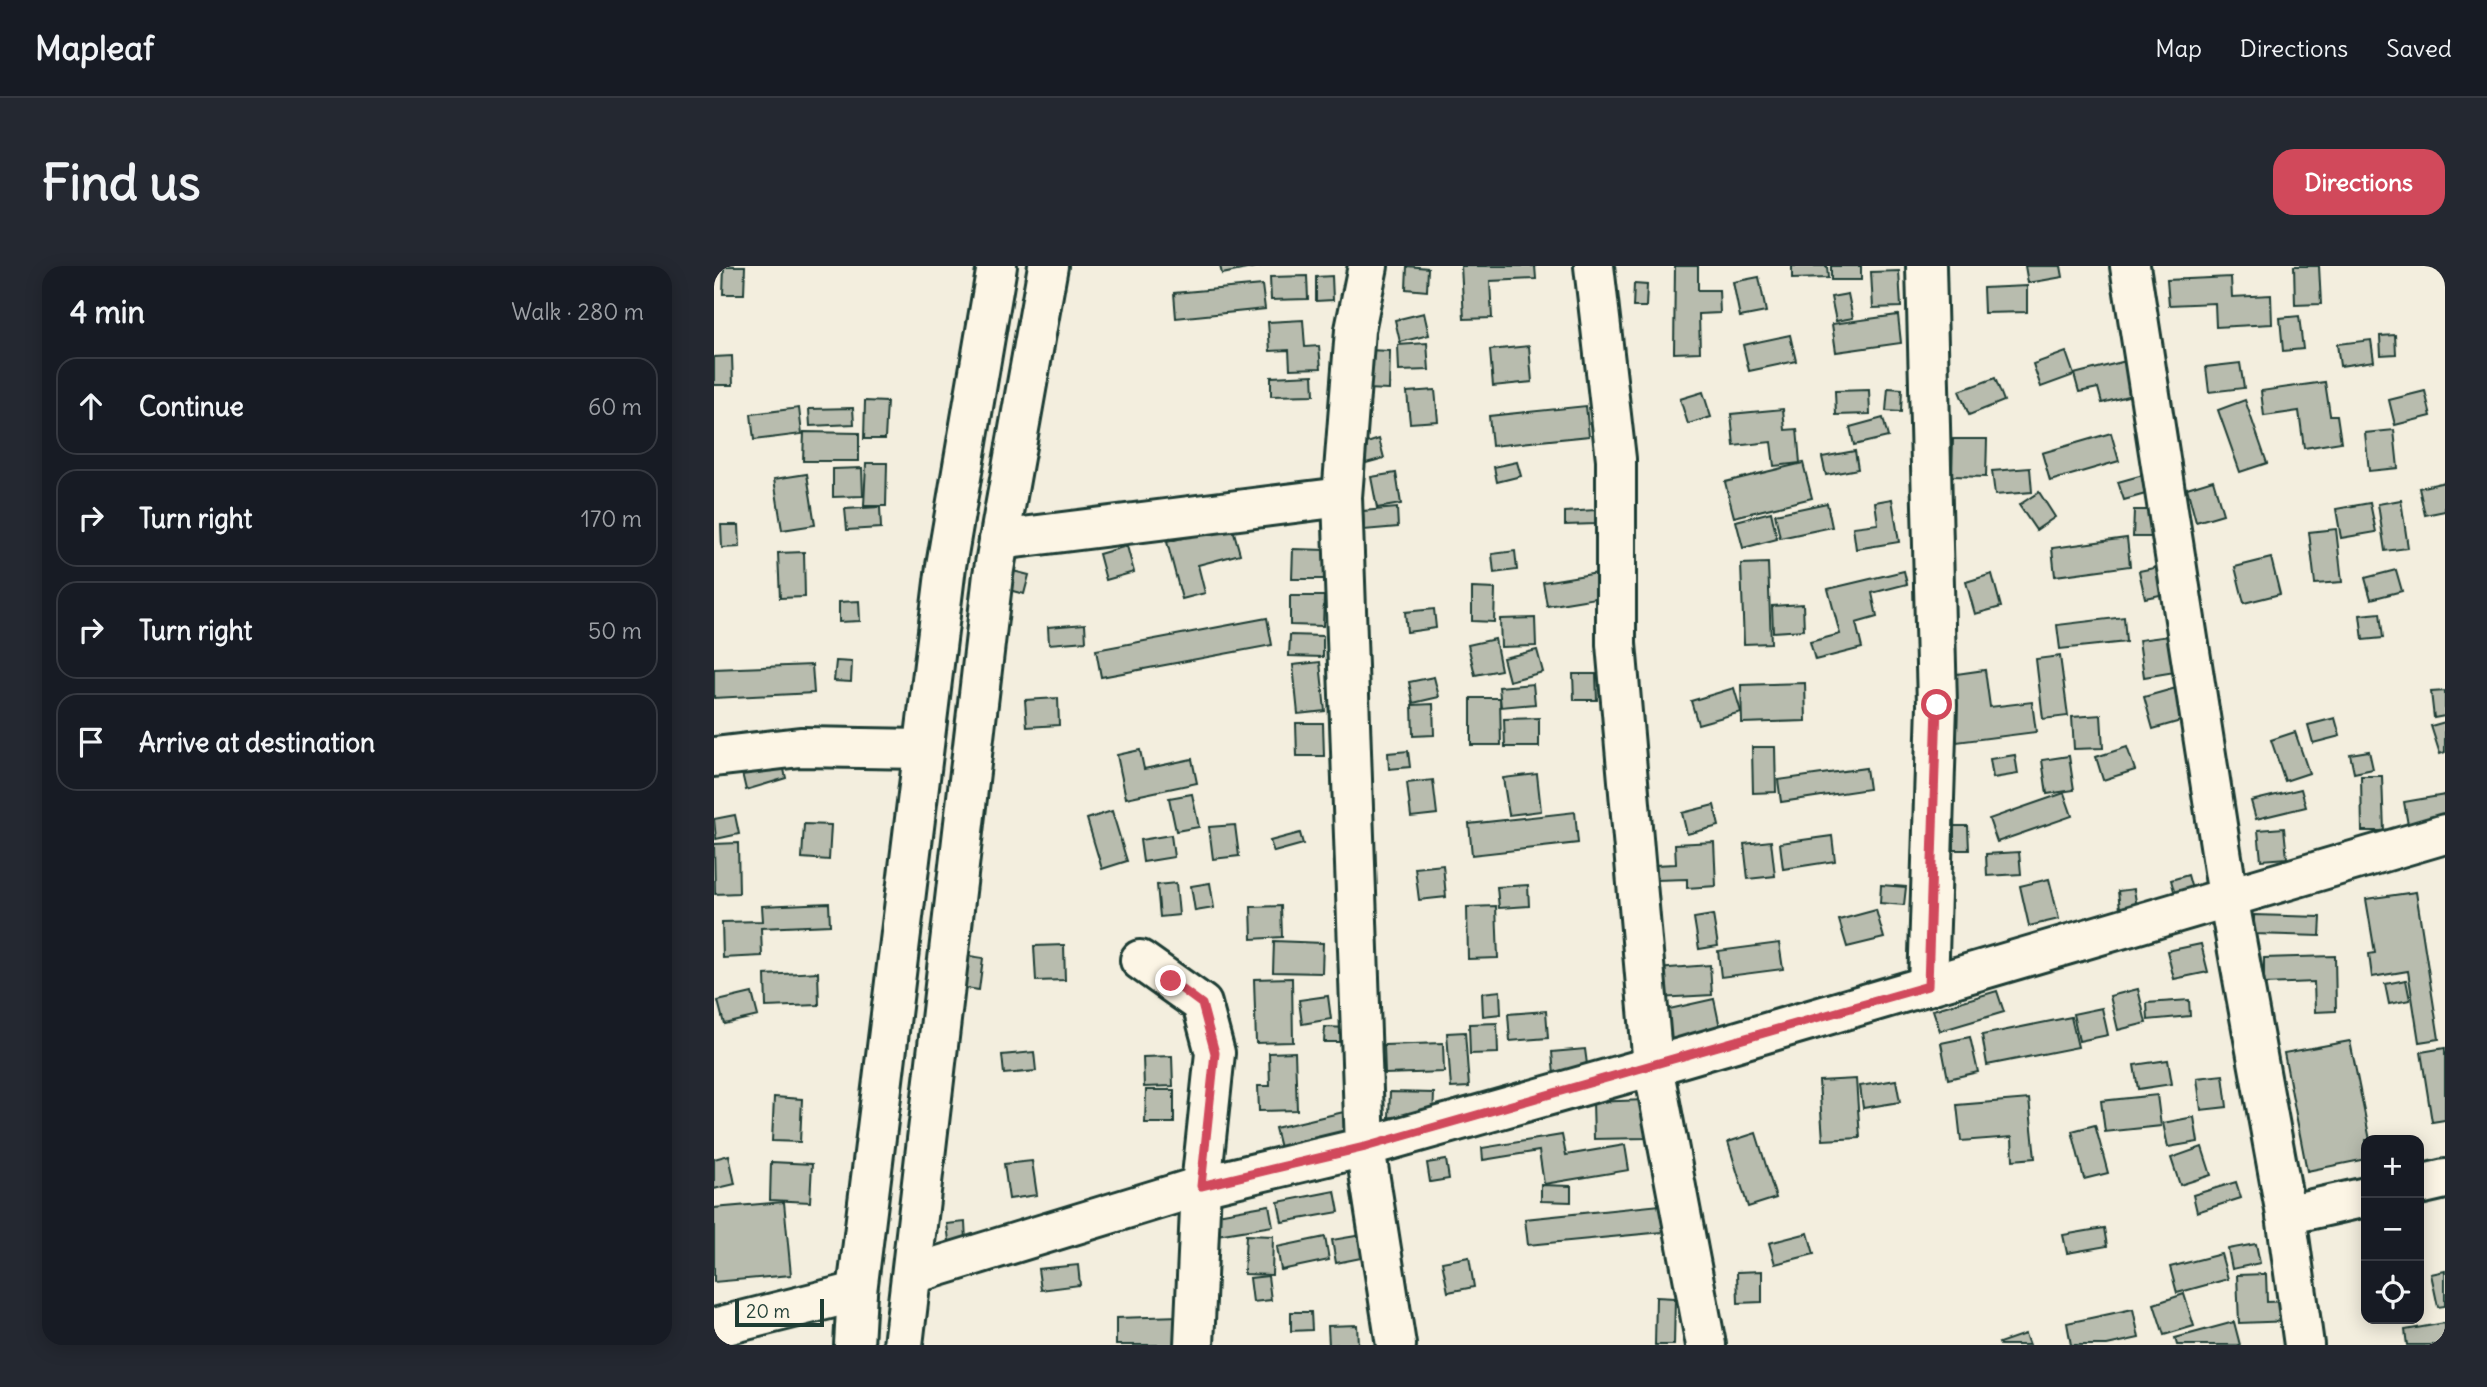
<!DOCTYPE html>
<html lang="en">
<head>
<meta charset="utf-8">
<style>
	:root { --surface:#171b24; --page:#242831; --text:#f1f3f6; --muted:#9ea1a6; --line:#363941; --accent:#d1495b }
	body { margin:0; font-family:Delius,sans-serif; background:var(--page); color:var(--text) }
	.controls { position:absolute; right:21px; bottom:21px; display:grid; overflow:hidden; border-radius:14px; box-shadow:0 4px 18px #0003 }
	.controls button { width:63px; height:63px; display:grid; place-items:center; padding:0; border:0; border-bottom:2px solid var(--line); background:var(--surface); color:var(--text); font:35px sans-serif }
	.scale { position:absolute; left:21px; bottom:18px; width:89px; box-sizing:border-box; padding-left:7px; border:4px solid #1f3d34; border-top:0; font-size:19px; line-height:24px; white-space:nowrap; color:#1f3d34; -webkit-text-stroke:5px #fcf5e5; paint-order:stroke }
	.stop { position:absolute; width:21px; height:21px; margin:-16px; border:5px solid #d1495b; border-radius:50%; background:#fff }
	.stop.end { background:#d1495b; border-color:#fff; box-shadow:0 2px 7px #0008 }
	.list { margin:0; padding:0; list-style:none }
	h2 { display:flex; justify-content:space-between; align-items:center; height:91px; margin:0; padding:0 28px; font-size:30px }
	h2 small { font-size:23px; font-weight:400; color:var(--muted) }
	.list li { display:grid; grid-template-columns:46px 1fr auto; gap:21px; align-items:center; box-sizing:border-box; height:98px; margin:0 14px 14px; padding:0 14px; border:2px solid var(--line); border-radius:21px }
	.list b { display:block; font-size:26px; white-space:nowrap }
	.list em { font-size:23px; font-style:normal; color:var(--muted) }
	.icon { flex:none; width:38px; height:38px; fill:none; stroke:currentColor; stroke-width:2; stroke-linecap:round; stroke-linejoin:round }
	.map { position:relative; flex:none; width:1731px; height:1079px; overflow:hidden; border-radius:21px }
	header { display:flex; align-items:center; gap:42px; box-sizing:border-box; height:98px; padding:0 35px; background:var(--surface); border-bottom:2px solid var(--line) }
	header strong { font-size:33px }
	nav { display:flex; gap:38px; margin-inline-start:auto; font-size:24px }
	.intro { display:flex; align-items:center; justify-content:space-between; box-sizing:border-box; height:168px; padding:0 42px }
	h1 { margin:0; font-size:49px }
	.button { padding:18px 32px; border-radius:21px; background:var(--accent); color:#fff; font-size:24px; font-weight:700 }
	main { display:flex; gap:42px; padding:0 42px }
	aside { flex:1; background:var(--surface); border-radius:21px; box-shadow:0 4px 18px #0003 }
	.map>svg:first-child { display:block }
	.building { fill:#b8bcae; stroke:#1f3d34; stroke-width:2 }
	.lines { fill:none; stroke-linecap:round; stroke-linejoin:round }
	.minor-casing { stroke:#1f3d34; stroke-width:44 }
	.major-casing { stroke:#1f3d34; stroke-width:44 }
	.minor { stroke:#fcf5e5; stroke-width:38 }
	.major { stroke:#fcf5e5; stroke-width:38 }
	.route { stroke:#d1495b; stroke-width:9 }
</style>
</head>
<body>
<header>
<strong>Mapleaf</strong>
<nav><a>Map</a><a>Directions</a><a>Saved</a></nav>
</header>
<div class="intro"><h1>Find us</h1><a class="button">Directions</a></div>
<main>
<aside>
<h2>4 min<small>Walk · 280 m</small></h2>
<ul class="list">
<li><svg class="icon" aria-label="ahead" viewBox="0 0 24 24"><path d="M12 20V5M6 11l6-6 6 6"/></svg><div><b>Continue</b></div><em>60 m</em></li>
<li><svg class="icon" aria-label="right" viewBox="0 0 24 24"><path d="M7 20v-9h11M14 6l5 5-5 5"/></svg><div><b>Turn right</b></div><em>170 m</em></li>
<li><svg class="icon" aria-label="right" viewBox="0 0 24 24"><path d="M7 20v-9h11M14 6l5 5-5 5"/></svg><div><b>Turn right</b></div><em>50 m</em></li>
<li><svg class="icon" aria-label="arrive" viewBox="0 0 24 24"><path d="M6 21V4h12l-3 4 3 4H6"/></svg><div><b>Arrive at destination</b></div></li>
</ul>
</aside>
<div class="map">
<svg width="1731" height="1079" viewBox="0 0 1731 1079">
	<rect width="100%" height="100%" fill="#f3eede"/>
	<filter id="ink" filterUnits="userSpaceOnUse"><feTurbulence type="fractalNoise" baseFrequency=".0143" numOctaves="2"/><feDisplacementMap in="SourceGraphic" scale="14" xChannelSelector="R" yChannelSelector="G"/><feConvolveMatrix kernelMatrix="1 2 1 2 8 2 1 2 1" color-interpolation-filters="sRGB"/></filter>
	<g filter="url(#ink)">
		<g class="building">
			<polygon points="10,0 31,0 30,28 9,28"/>
			<polygon points="506,0 547,0 508,8"/>
			<polygon points="693,0 714,2 713,25 692,23"/>
			<polygon points="747,0 821,0 822,13 776,15 778,52 750,53"/>
			<polygon points="961,0 984,0 984,24 1005,24 1006,47 985,48 986,86 960,87"/>
			<polygon points="1078,0 1113,0 1114,12 1078,13"/>
			<rect x="1117" y="0" width="30" height="14"/>
			<polygon points="1311,0 1347,0 1349,11 1314,17"/>
			<polygon points="1580,0 1605,0 1607,38 1581,39"/>
			<polygon points="1185,5 1187,41 1159,42 1157,6"/>
			<polygon points="593,10 594,33 557,34 556,11"/>
			<polygon points="618,10 619,34 602,35 602,11"/>
			<polygon points="1045,11 1052,46 1026,51 1019,16"/>
			<polygon points="1517,11 1518,31 1557,29 1558,58 1502,61 1501,37 1455,39 1453,14"/>
			<polygon points="920,18 933,19 932,41 919,41"/>
			<polygon points="548,19 551,43 462,52 460,27"/>
			<polygon points="1313,20 1313,46 1270,47 1269,22"/>
			<polygon points="1134,28 1139,52 1122,55 1117,31"/>
			<polygon points="710,47 715,69 686,76 681,54"/>
			<polygon points="1184,49 1187,77 1122,86 1118,58"/>
			<polygon points="1585,50 1589,83 1569,85 1566,52"/>
			<polygon points="589,54 591,81 605,80 607,102 576,103 575,84 556,85 554,56"/>
			<polygon points="1076,69 1082,95 1035,105 1029,79"/>
			<polygon points="1681,69 1682,88 1667,89 1666,70"/>
			<polygon points="1657,74 1660,95 1626,100 1623,78"/>
			<polygon points="713,77 715,104 685,105 684,79"/>
			<polygon points="815,80 818,116 779,120 776,84"/>
			<polygon points="653,84 676,85 675,124 652,123"/>
			<polygon points="1352,86 1360,109 1327,121 1319,98"/>
			<polygon points="18,90 19,119 0,119 0,91"/>
			<polygon points="1412,95 1421,128 1388,137 1384,122 1365,126 1360,108"/>
			<polygon points="1526,97 1530,122 1495,126 1492,101"/>
			<polygon points="599,109 600,129 557,130 557,111"/>
			<polygon points="1281,112 1290,135 1255,149 1245,125"/>
			<polygon points="1611,116 1616,149 1623,149 1627,176 1590,182 1585,145 1550,150 1547,125"/>
			<polygon points="1174,122 1188,123 1187,146 1172,145"/>
			<polygon points="721,124 724,155 696,157 693,126"/>
			<polygon points="1155,124 1156,148 1122,149 1121,125"/>
			<polygon points="1711,125 1717,150 1681,159 1675,134"/>
			<polygon points="989,126 997,151 974,158 966,133"/>
			<polygon points="1531,134 1553,197 1526,206 1504,144"/>
			<polygon points="151,135 173,136 171,173 150,173"/>
			<polygon points="872,140 875,170 778,180 775,150"/>
			<polygon points="85,142 88,168 40,174 37,148"/>
			<polygon points="139,142 140,158 96,160 95,143"/>
			<polygon points="1069,143 1071,164 1083,163 1086,197 1060,200 1057,176 1020,180 1017,148"/>
			<polygon points="1169,152 1174,171 1140,179 1136,161"/>
			<polygon points="1680,164 1684,202 1655,205 1651,167"/>
			<polygon points="90,166 145,167 145,195 89,195"/>
			<polygon points="1397,167 1405,195 1336,215 1328,187"/>
			<polygon points="665,173 670,192 652,197 647,179"/>
			<polygon points="1239,173 1273,173 1272,211 1238,210"/>
			<polygon points="1141,185 1144,203 1112,209 1108,191"/>
			<polygon points="803,196 807,210 783,216 780,201"/>
			<polygon points="152,197 173,197 172,240 150,240"/>
			<polygon points="1089,197 1098,232 1020,251 1011,216"/>
			<polygon points="148,202 149,230 119,231 119,203"/>
			<polygon points="1316,202 1318,226 1281,229 1278,205"/>
			<polygon points="682,207 687,238 663,242 657,211"/>
			<polygon points="93,208 101,259 68,264 60,213"/>
			<polygon points="1429,209 1435,227 1410,234 1404,216"/>
			<polygon points="1499,214 1509,248 1482,256 1473,222"/>
			<polygon points="1731,216 1731,245 1711,249 1705,222"/>
			<polygon points="1325,226 1341,251 1322,264 1305,239"/>
			<polygon points="1178,233 1185,276 1142,283 1139,261 1164,258 1161,236"/>
			<polygon points="1687,234 1694,282 1671,285 1664,238"/>
			<polygon points="1113,237 1118,261 1066,272 1061,248"/>
			<polygon points="1656,237 1662,266 1627,272 1622,243"/>
			<polygon points="166,241 167,262 133,264 131,243"/>
			<polygon points="683,242 684,261 650,264 649,245"/>
			<polygon points="881,244 882,258 851,259 851,246"/>
			<polygon points="1420,244 1441,244 1440,271 1419,271"/>
			<polygon points="1057,246 1063,273 1029,282 1022,255"/>
			<polygon points="7,259 25,259 26,281 8,282"/>
			<polygon points="518,259 526,288 484,299 491,327 468,333 453,276"/>
			<polygon points="1622,263 1628,316 1601,318 1595,266"/>
			<polygon points="1413,272 1416,300 1341,310 1338,282"/>
			<polygon points="413,280 420,306 392,314 385,288"/>
			<polygon points="579,283 613,284 613,313 578,313"/>
			<polygon points="801,285 803,304 780,307 778,288"/>
			<polygon points="90,286 91,331 66,332 64,287"/>
			<polygon points="1557,292 1566,328 1530,337 1521,301"/>
			<polygon points="1054,297 1057,377 1030,378 1027,298"/>
			<polygon points="1445,301 1451,328 1431,332 1425,305"/>
			<polygon points="1682,304 1688,325 1657,333 1651,312"/>
			<polygon points="299,305 315,309 310,328 295,324"/>
			<polygon points="1190,305 1193,318 1158,327 1163,351 1142,357 1148,382 1101,394 1096,376 1126,368 1114,323"/>
			<polygon points="884,307 888,331 833,340 829,316"/>
			<polygon points="1278,308 1287,341 1261,348 1252,316"/>
			<polygon points="758,322 781,323 780,356 758,355"/>
			<polygon points="576,330 610,330 609,360 576,359"/>
			<polygon points="145,335 146,355 125,356 125,336"/>
			<polygon points="1089,338 1090,364 1059,366 1058,340"/>
			<polygon points="720,343 722,362 693,366 691,346"/>
			<polygon points="1666,347 1669,372 1649,374 1646,349"/>
			<polygon points="1410,351 1412,376 1346,383 1343,359"/>
			<polygon points="553,352 558,379 387,411 382,384"/>
			<polygon points="821,352 822,380 787,381 786,353"/>
			<polygon points="371,358 372,375 335,378 334,361"/>
			<polygon points="576,369 609,370 609,391 575,390"/>
			<polygon points="1455,370 1461,406 1430,411 1425,374"/>
			<polygon points="781,373 787,404 761,409 754,379"/>
			<polygon points="823,384 829,406 795,415 789,392"/>
			<polygon points="1346,390 1354,450 1329,453 1322,393"/>
			<polygon points="122,395 138,396 137,416 120,415"/>
			<polygon points="606,396 611,445 584,448 579,399"/>
			<polygon points="98,399 100,427 0,432 0,403"/>
			<polygon points="1271,404 1276,441 1318,436 1322,466 1243,476 1235,409"/>
			<polygon points="859,408 882,408 883,434 860,434"/>
			<polygon points="720,411 725,431 699,437 695,416"/>
			<polygon points="1091,417 1092,455 1028,457 1027,419"/>
			<polygon points="819,418 821,438 787,441 785,421"/>
			<polygon points="1020,422 1027,446 984,458 977,435"/>
			<polygon points="1462,422 1470,454 1439,463 1430,431"/>
			<polygon points="1731,425 1731,450 1720,452 1717,426"/>
			<polygon points="344,432 345,459 313,461 311,434"/>
			<polygon points="757,432 786,432 787,479 757,479"/>
			<polygon points="719,438 720,469 699,470 698,439"/>
			<polygon points="1387,449 1389,482 1360,483 1358,451"/>
			<polygon points="825,452 825,481 791,481 790,453"/>
			<polygon points="1621,452 1626,470 1599,477 1594,459"/>
			<polygon points="1731,456 1731,486 1726,488 1717,460"/>
			<polygon points="582,457 609,457 610,490 583,490"/>
			<polygon points="1581,466 1595,507 1571,515 1557,474"/>
			<polygon points="1038,481 1061,481 1062,526 1039,527"/>
			<polygon points="1413,481 1421,504 1389,514 1382,491"/>
			<polygon points="426,484 430,503 478,493 483,517 412,532 403,489"/>
			<polygon points="694,485 696,501 675,503 674,487"/>
			<polygon points="1655,485 1659,503 1640,507 1636,488"/>
			<polygon points="1301,489 1304,508 1279,512 1276,493"/>
			<polygon points="1355,490 1360,524 1333,528 1328,494"/>
			<polygon points="68,495 72,512 32,524 28,507"/>
			<polygon points="1152,502 1155,523 1067,536 1064,514"/>
			<polygon points="823,508 827,545 795,549 789,512"/>
			<polygon points="1647,510 1668,510 1670,565 1648,565"/>
			<polygon points="719,514 723,548 697,551 693,517"/>
			<polygon points="1587,523 1592,541 1542,553 1537,535"/>
			<polygon points="1350,527 1358,550 1283,576 1275,553"/>
			<polygon points="478,528 485,561 462,565 455,532"/>
			<polygon points="1731,529 1731,553 1694,559 1690,536"/>
			<polygon points="1000,539 1005,560 973,568 968,547"/>
			<polygon points="398,545 413,595 388,603 373,553"/>
			<polygon points="861,546 864,577 758,589 755,558"/>
			<polygon points="21,549 25,568 2,573 0,553"/>
			<polygon points="90,558 117,559 115,594 88,592"/>
			<polygon points="521,559 525,590 499,593 495,561"/>
			<polygon points="1240,560 1254,560 1255,584 1240,584"/>
			<polygon points="1570,562 1573,592 1547,594 1544,564"/>
			<polygon points="586,567 589,578 560,586 556,575"/>
			<polygon points="457,569 460,591 429,596 426,574"/>
			<polygon points="1118,570 1121,595 1069,603 1066,577"/>
			<polygon points="1057,575 1061,610 1034,613 1030,578"/>
			<polygon points="1000,576 1002,620 973,622 973,613 942,614 941,599 962,598 961,578"/>
			<polygon points="24,577 25,627 1,628 0,578"/>
			<polygon points="1305,586 1307,608 1273,610 1272,588"/>
			<polygon points="729,599 732,631 705,634 701,602"/>
			<polygon points="1474,609 1479,627 1462,632 1457,614"/>
			<polygon points="1335,613 1345,653 1315,660 1306,620"/>
			<polygon points="462,617 465,649 446,651 443,619"/>
			<polygon points="496,617 500,642 481,645 477,620"/>
			<polygon points="814,619 815,640 785,642 783,621"/>
			<polygon points="1167,619 1192,621 1190,639 1166,637"/>
			<polygon points="1420,623 1424,649 1407,651 1404,625"/>
			<polygon points="1702,626 1725,773 1705,776 1694,705 1658,711 1655,688 1661,687 1652,633"/>
			<polygon points="115,637 116,659 47,662 48,690 9,692 8,656 49,655 48,640"/>
			<polygon points="567,640 568,671 538,673 537,641"/>
			<polygon points="782,640 784,692 754,693 753,641"/>
			<polygon points="1162,644 1170,672 1133,681 1125,654"/>
			<polygon points="999,649 1004,680 985,683 980,652"/>
			<polygon points="1540,649 1607,651 1606,670 1540,668"/>
			<polygon points="560,675 609,677 608,707 559,706"/>
			<polygon points="1065,677 1069,703 1007,711 1004,685"/>
			<polygon points="1487,678 1494,706 1460,713 1453,685"/>
			<polygon points="350,679 351,714 322,715 320,680"/>
			<polygon points="249,689 269,692 265,724 245,721"/>
			<polygon points="1621,690 1622,745 1601,746 1600,716 1550,718 1550,692"/>
			<polygon points="996,699 998,729 944,732 942,703"/>
			<polygon points="104,706 105,739 52,741 51,709"/>
			<polygon points="578,712 579,776 542,777 540,713"/>
			<polygon points="1692,714 1696,734 1675,738 1671,718"/>
			<polygon points="1424,723 1432,757 1404,764 1396,730"/>
			<polygon points="786,725 787,748 769,750 768,727"/>
			<polygon points="1283,725 1290,746 1226,765 1219,744"/>
			<polygon points="38,727 44,750 10,758 4,735"/>
			<polygon points="614,730 617,753 588,758 585,734"/>
			<polygon points="1000,733 1007,766 949,779 942,746"/>
			<polygon points="1475,734 1476,750 1434,754 1433,737"/>
			<polygon points="1388,742 1394,769 1365,775 1359,748"/>
			<polygon points="832,745 834,772 796,775 794,748"/>
			<polygon points="1357,751 1364,781 1273,799 1268,769"/>
			<polygon points="783,757 784,787 756,788 755,758"/>
			<polygon points="611,761 635,762 635,776 610,776"/>
			<polygon points="751,766 755,821 737,822 733,767"/>
			<polygon points="1256,771 1264,806 1234,813 1227,777"/>
			<polygon points="1636,775 1656,874 1652,874 1652,893 1593,905 1570,787"/>
			<polygon points="729,777 730,806 671,808 670,779"/>
			<polygon points="1731,782 1731,854 1718,856 1707,786"/>
			<polygon points="871,783 874,806 840,809 838,786"/>
			<polygon points="320,786 322,805 290,808 288,789"/>
			<polygon points="581,786 583,844 545,845 544,820 556,820 555,787"/>
			<polygon points="458,790 459,820 430,821 429,791"/>
			<polygon points="1454,794 1458,818 1424,823 1420,799"/>
			<polygon points="1509,809 1513,841 1487,844 1483,812"/>
			<polygon points="1142,813 1146,872 1109,874 1105,815"/>
			<polygon points="1182,814 1186,836 1149,842 1146,820"/>
			<polygon points="432,824 460,824 460,857 431,857"/>
			<polygon points="676,826 720,827 719,852 675,851"/>
			<polygon points="1443,829 1447,860 1391,866 1387,835"/>
			<polygon points="60,831 88,833 86,876 58,875"/>
			<polygon points="1315,833 1321,892 1299,894 1298,871 1247,875 1243,839"/>
			<polygon points="931,834 932,872 880,873 879,836"/>
			<polygon points="634,845 641,873 568,890 561,862"/>
			<polygon points="1480,851 1484,876 1454,881 1449,857"/>
			<polygon points="1381,859 1394,907 1370,913 1358,865"/>
			<polygon points="1042,867 1062,932 1034,941 1014,876"/>
			<polygon points="848,869 852,889 911,879 915,904 830,918 825,885 769,894 768,882"/>
			<polygon points="1488,881 1497,909 1466,919 1457,892"/>
			<polygon points="15,889 21,918 0,923 0,893"/>
			<polygon points="732,894 735,913 716,916 713,897"/>
			<polygon points="318,895 323,929 295,933 290,898"/>
			<polygon points="57,896 98,898 96,936 56,934"/>
			<polygon points="1522,916 1527,932 1483,946 1479,929"/>
			<polygon points="827,919 857,920 857,936 827,935"/>
			<polygon points="621,925 625,946 568,956 564,936"/>
			<polygon points="70,936 77,1009 0,1016 0,942"/>
			<polygon points="555,939 559,960 490,971 486,951"/>
			<polygon points="946,939 949,966 814,979 811,953"/>
			<polygon points="251,956 252,974 235,975 233,958"/>
			<polygon points="1390,962 1393,980 1353,987 1349,969"/>
			<polygon points="1094,967 1100,988 1061,998 1055,977"/>
			<polygon points="532,969 559,970 558,1009 530,1008"/>
			<polygon points="648,969 652,991 622,997 618,974"/>
			<polygon points="611,971 615,994 567,1004 563,981"/>
			<polygon points="1542,978 1546,997 1518,1003 1514,983"/>
			<polygon points="1507,988 1514,1013 1463,1027 1456,1001"/>
			<polygon points="755,991 760,1021 734,1026 728,996"/>
			<polygon points="364,999 366,1019 327,1024 324,1003"/>
			<polygon points="1048,1005 1048,1036 1024,1037 1023,1006"/>
			<polygon points="1731,1005 1731,1040 1724,1041 1717,1008"/>
			<polygon points="1552,1008 1553,1036 1577,1035 1578,1055 1525,1057 1523,1009"/>
			<polygon points="554,1010 557,1034 539,1036 536,1012"/>
			<polygon points="1470,1028 1480,1060 1450,1069 1440,1038"/>
			<polygon points="942,1031 961,1032 960,1079 941,1079"/>
			<polygon points="1419,1043 1425,1072 1393,1079 1357,1079 1353,1057"/>
			<polygon points="577,1046 597,1046 598,1064 577,1065"/>
			<polygon points="466,1050 467,1079 402,1079 402,1052"/>
			<polygon points="1520,1056 1526,1079 1463,1079 1461,1072"/>
			<polygon points="1731,1057 1731,1079 1693,1079 1691,1064"/>
			<polygon points="643,1059 644,1078 615,1079 614,1060"/>
			<polygon points="1311,1068 1315,1079 1286,1079 1285,1077"/>
		</g>
		<g class="lines">
			<g class="minor-casing">
				<g id="minor">
					<polyline points="880,0 902,193 902,378 939,800 992,1079"/>
					<polyline points="1212,0 1223,439 1214,720"/>
					<polyline points="1416,0 1514,630 1572,949 1590,1079"/>
					<polyline points="628,231 651,881 682,1079"/>
					<polyline points="285,274 628,231 641,64 654,0"/>
					<polyline points="0,491 86,481 209,483"/>
					<polyline points="426,694 488,738 501,787 487,920 480,1079"/>
					<polyline points="1705,919 1731,913"/>
					<polyline points="1572,949 1652,931"/>
					<polyline points="199,1008 487,920 651,881 939,800 1731,568"/>
					<polyline points="0,1062 143,1026"/>
				</g>
			</g>
			<g class="major-casing">
				<g id="major">
					<polyline points="140,1079 143,1026 232,300 283,0"/>
					<polyline points="189,1079 279,309 334,0"/>
				</g>
			</g>
			<use href="#minor" class="minor"/>
			<use href="#major" class="major"/>
		</g>
	</g>
	<g class="lines" filter="url(#ink)">
		<polyline class="route" points="457,715 488,738 501,787 487,920 651,881 1214,720 1223,439"/>
	</g>
</svg>
<div class="controls">
<button>+</button>
<button>−</button>
<button><svg class="icon" aria-label="locate" viewBox="0 0 24 24"><circle cx="12" cy="12" r="6"/><path d="M12 2v4M12 18v4M2 12h4M18 12h4"/></svg></button>
</div>
<div class="scale">20 m</div>
<div class="stop" style="left:1223px;top:439px"></div>
<div class="stop end" style="left:457px;top:715px"></div>
</div>
</main>
</body>
</html>
